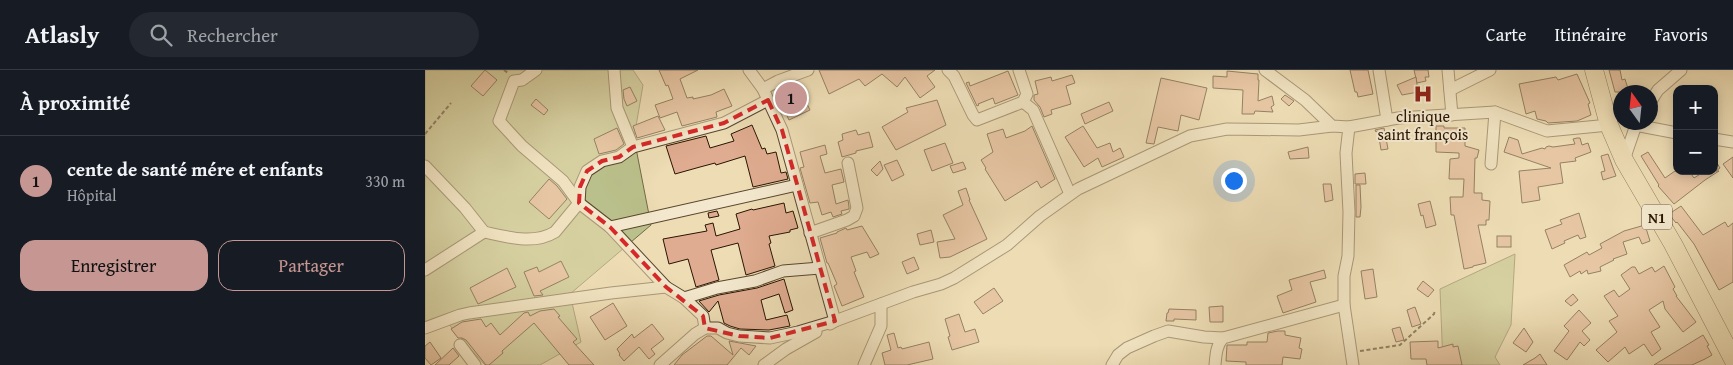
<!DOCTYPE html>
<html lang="fr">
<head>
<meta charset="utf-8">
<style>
	:root { --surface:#171b24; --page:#242831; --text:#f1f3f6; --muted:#9ea1a6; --line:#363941; --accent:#c59692 }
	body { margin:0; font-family:"Gentium Book Plus",serif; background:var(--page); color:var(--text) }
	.controls { position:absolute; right:15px; top:15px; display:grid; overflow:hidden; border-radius:10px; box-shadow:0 2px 12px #0003 }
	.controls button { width:45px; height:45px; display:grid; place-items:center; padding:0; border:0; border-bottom:1px solid var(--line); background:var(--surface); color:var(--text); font:25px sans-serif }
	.compass { position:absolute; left:1188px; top:15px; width:45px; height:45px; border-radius:50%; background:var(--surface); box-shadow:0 2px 12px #0003; rotate:345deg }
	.you { position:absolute; left:808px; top:110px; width:18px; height:18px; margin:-12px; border:4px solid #fff; border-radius:50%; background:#1a73e8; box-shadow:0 0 0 8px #1a73e833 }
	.badge { display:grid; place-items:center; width:32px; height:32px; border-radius:50%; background:var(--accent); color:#111; font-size:16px; font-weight:700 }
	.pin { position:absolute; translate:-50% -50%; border:2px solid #fff; box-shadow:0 1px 5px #0006 }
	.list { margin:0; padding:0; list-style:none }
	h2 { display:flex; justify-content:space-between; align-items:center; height:65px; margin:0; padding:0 20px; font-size:21px }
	h2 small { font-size:16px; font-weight:400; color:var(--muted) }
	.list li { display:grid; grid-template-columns:32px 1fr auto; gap:15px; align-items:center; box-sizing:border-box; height:90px; padding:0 20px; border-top:1px solid var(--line) }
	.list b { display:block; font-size:19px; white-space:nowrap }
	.list p { margin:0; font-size:16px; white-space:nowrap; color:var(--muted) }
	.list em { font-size:16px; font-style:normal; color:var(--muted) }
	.actions { display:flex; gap:10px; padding:15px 20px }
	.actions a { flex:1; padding:11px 0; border:1px solid var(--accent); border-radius:15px; text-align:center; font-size:18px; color:var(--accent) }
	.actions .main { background:var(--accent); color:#111 }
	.icon { flex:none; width:28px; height:28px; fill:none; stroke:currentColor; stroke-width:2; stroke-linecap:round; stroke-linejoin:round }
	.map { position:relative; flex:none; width:1308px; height:295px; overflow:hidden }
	header { display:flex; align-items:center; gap:30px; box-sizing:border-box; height:70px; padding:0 25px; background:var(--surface); border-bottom:1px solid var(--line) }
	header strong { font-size:24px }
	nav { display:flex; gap:28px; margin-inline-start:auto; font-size:18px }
	.search { width:350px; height:45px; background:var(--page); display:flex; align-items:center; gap:12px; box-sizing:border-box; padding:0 18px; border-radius:28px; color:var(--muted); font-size:19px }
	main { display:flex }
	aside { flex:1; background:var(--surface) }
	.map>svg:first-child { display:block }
	.green { fill:#bac08b; stroke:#716a46 }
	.building { fill:#e0ac91; stroke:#281400 }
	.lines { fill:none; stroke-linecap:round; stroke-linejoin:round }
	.minor-casing { stroke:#59462d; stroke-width:13 }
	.trunk-casing { stroke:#281400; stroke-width:19 }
	.path { stroke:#281400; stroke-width:2; stroke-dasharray:4 2.5; stroke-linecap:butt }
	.minor { stroke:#f3e8ce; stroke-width:11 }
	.trunk { stroke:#eddcb4; stroke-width:18 }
	.marked { fill:none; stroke:#d62828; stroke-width:4; stroke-dasharray:10 6; stroke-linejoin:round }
	.labels { text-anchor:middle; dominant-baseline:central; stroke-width:4; stroke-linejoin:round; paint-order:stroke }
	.shield { fill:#f3e8ce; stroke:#65543e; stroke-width:1 }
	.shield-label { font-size:15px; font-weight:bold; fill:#281400 }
	.poi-label { font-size:16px; fill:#281400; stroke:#f3e8ce }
</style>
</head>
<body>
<header>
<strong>Atlasly</strong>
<div class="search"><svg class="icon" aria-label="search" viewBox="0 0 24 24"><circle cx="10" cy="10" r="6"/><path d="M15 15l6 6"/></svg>Rechercher</div>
<nav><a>Carte</a><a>Itinéraire</a><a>Favoris</a></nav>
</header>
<main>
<aside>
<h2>À proximité<small></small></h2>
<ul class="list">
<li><span class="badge">1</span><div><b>cente de santé mére et enfants</b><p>Hôpital</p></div><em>330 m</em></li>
</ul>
<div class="actions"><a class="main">Enregistrer</a><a>Partager</a></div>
</aside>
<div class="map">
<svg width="1308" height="295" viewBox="0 0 1308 295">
	<rect width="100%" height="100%" fill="#eddcb4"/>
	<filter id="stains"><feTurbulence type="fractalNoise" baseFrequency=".004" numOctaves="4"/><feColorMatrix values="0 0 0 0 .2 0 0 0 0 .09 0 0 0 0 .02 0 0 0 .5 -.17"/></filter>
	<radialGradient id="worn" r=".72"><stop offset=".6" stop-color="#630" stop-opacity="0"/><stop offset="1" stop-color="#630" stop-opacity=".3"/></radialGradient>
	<g class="green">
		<polygon points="0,0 208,0 218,15 209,68 226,155 145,224 156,272 115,295 60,295 20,250 0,257"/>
		<polygon points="1090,184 1086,255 1070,287 1075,295 1018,295 1015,219"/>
	</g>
	<g class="building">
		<polygon points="60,0 72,10 58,26 46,16"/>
		<polygon points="234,0 273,0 255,9 262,28 268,27 268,29 286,25 299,19 307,36 291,42 292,47 257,56 252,42 235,48 230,35 248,29 243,15 241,16"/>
		<polygon points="394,0 510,0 502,6 510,17 495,28 480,7 472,17 457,4 440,16 434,9 404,24"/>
		<polygon points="925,0 943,0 948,24 933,27 932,22 930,22"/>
		<polygon points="989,0 1003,0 1004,7 1000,7 1001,11 992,13"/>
		<polygon points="1184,0 1195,0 1197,10 1200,9 1204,22 1190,22"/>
		<polygon points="583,1 593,25 570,34 568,28 553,34 554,35 552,36 541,13 544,12 545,16"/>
		<polygon points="802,1 833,4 833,10 834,10 833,31 847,26 849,35 846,37 848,42 830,41 829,44 817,44 818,20 788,18 788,6 802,7"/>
		<polygon points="1152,4 1165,33 1163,34 1166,45 1152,51 1123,53 1121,51 1112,49 1110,41 1101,44 1094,14 1131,7 1133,10"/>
		<polygon points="647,5 650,13 641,16 646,34 626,40 627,44 619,47 615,37 609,30 609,25 613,24 610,11 626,7 627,11"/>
		<polygon points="991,7 993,22 977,25 972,15"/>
		<polygon points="736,8 782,18 774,50 756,45 753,61 733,57 729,74 721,73"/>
		<polygon points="371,12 385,40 364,50 351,22"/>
		<polygon points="205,17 212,31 202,36 199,29 198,20"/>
		<polygon points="860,25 869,31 864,36 856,29"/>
		<polygon points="111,29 123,40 119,45 106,35"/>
		<polygon points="512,30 521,55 471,80 457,57 483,42 481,38"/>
		<polygon points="684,32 688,41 660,54 656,44"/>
		<polygon points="233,46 240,60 212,68 208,56"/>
		<polygon points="327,55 337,79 340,78 342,84 351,82 356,103 361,102 363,109 328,117 320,86 291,95 290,93 275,97 250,104 241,76 281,66 285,78 309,71 306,64"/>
		<polygon points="607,56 630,109 616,118 612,111 580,131 560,99 561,98 556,90 568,82 562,64 578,59 581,68 600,61"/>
		<polygon points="658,56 672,78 685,73 688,82 695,78 699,87 677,97 673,88 659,97 640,67"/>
		<polygon points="1011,56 1019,56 1019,58 1040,58 1040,76 1054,80 1052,88 1050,88 1049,123 1057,123 1057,130 1065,131 1064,150 1061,150 1061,155 1053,155 1061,193 1048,196 1048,197 1039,199 1029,145 1026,145 1025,127 1038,127 1039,109 1024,109 1025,89 1034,88 1034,83 1011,82"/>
		<polygon points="192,58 199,74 191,80 174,84 169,69"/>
		<polygon points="959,58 963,79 956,80 953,61 951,62 950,60"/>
		<polygon points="431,60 433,65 444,62 448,77 431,81 431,83 417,87 413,72 418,70 417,64"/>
		<polygon points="1084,67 1093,70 1097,84 1117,78 1120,79 1121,77 1124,76 1128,77 1150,74 1148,69 1152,68 1155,68 1157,75 1163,73 1166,82 1150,88 1151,91 1135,93 1138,113 1113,117 1115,130 1097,133 1094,101 1126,98 1079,82"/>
		<polygon points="520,73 528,93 507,101 499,80"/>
		<polygon points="400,75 402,84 395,86 400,103 416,99 419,112 407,115 411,134 423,130 424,137 424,139 416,141 417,144 408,147 406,142 397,145 393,132 385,133 375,98 379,97 375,82"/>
		<polygon points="883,77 884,88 865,89 863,82"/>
		<polygon points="1223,82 1240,108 1250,101 1264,101 1269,108 1280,101 1289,101 1289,95 1292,93 1295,98 1291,101 1294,101 1280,110 1249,134 1233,116 1234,115 1216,86"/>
		<polygon points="1183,84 1191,106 1178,110 1176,102 1180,101 1176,86"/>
		<polygon points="1308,87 1308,108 1298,94"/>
		<polygon points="472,90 479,105 467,111 459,95"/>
		<polygon points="455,91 458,99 452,106 446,100"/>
		<polygon points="538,92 541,99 528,103 525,96"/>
		<polygon points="940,103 941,114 930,114 930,104"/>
		<polygon points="124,109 132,116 142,129 124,149 104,132"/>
		<polygon points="898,114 906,114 908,130 900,132"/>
		<polygon points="931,115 935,115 936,137 935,147 931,147"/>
		<polygon points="541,118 545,130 544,130 562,169 525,187 515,188 512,172 530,169 518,145 538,135 533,121"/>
		<polygon points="1005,131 1011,155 1001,158 998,145 996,146 993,134"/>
		<polygon points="359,133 361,143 368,141 373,158 365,160 365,162 344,166 346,173 344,174 350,196 321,205 313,173 286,180 294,210 271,217 263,189 244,194 238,169 282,161 280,155 288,153 291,166 315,159 311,144 327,139 328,140"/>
		<polygon points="1256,136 1278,165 1300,152 1303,157 1308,153 1308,212 1294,220 1269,174 1252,152 1251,153 1244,144"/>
		<polygon points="292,141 294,146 284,148 283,143"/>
		<polygon points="1154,143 1161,167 1155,169 1153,165 1139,171 1140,173 1127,179 1120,160 1137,154 1135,150"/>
		<polygon points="1220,155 1225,171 1217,174 1214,167 1198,172 1202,184 1188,189 1189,190 1175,197 1176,201 1163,204 1162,200 1156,204 1155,201 1145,207 1139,195 1162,182 1164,185 1177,178 1175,174 1199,161"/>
		<polygon points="437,156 454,184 445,188 442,182 426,187 431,201 429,202 439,227 417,236 409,216 412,214 403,193 402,193 395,168 412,163 412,162 421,158 422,160"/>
		<polygon points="506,160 509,172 495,175 492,164"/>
		<rect x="1072" y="166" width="14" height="11"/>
		<polygon points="489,187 494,199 482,204 477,192"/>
		<polygon points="136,191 144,207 115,221 118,225 109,226 99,202 112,197 114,202"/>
		<polygon points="1239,196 1250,217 1248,219 1252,226 1251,226 1271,252 1258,262 1240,239 1238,231 1224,240 1235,257 1226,262 1236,279 1227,286 1219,274 1204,284 1200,277 1183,292 1171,280 1192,262 1184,251 1193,246 1179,226 1189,220 1194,227 1205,219 1196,205 1207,197 1210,197 1214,204 1227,197 1230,202"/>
		<polygon points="82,198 91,217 53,234 45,218"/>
		<polygon points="948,199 952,227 940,229 936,201"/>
		<polygon points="899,200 901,208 885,212 891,232 858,243 852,226 867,220 864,210"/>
		<polygon points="359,209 368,240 360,243 354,224 336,230 341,250 362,245 365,256 344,260 315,259 305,256 299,253 293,231 284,242 274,231 294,225 332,218"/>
		<polygon points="998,211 1009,220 1003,227 992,219"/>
		<polygon points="569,218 578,231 558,244 549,232"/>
		<polygon points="1148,224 1153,230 1146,236 1140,231"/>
		<polygon points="188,233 202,256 180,270 165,247"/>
		<polygon points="798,236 798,252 785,252 784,237"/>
		<polygon points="990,237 996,254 987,257 982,240"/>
		<polygon points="129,239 135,246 133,247 152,269 148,272 169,295 144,295 109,253 77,281 78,283 64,295 61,295 41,270 37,268 33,268 26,259 37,252 56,249 61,257 66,253 75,265 99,243 103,242 105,246 115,241"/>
		<polygon points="744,239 771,240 771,250 749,249 749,251 741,251 742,243 743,243"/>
		<polygon points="1154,240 1166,253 1157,261 1165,270 1159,276 1155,272 1142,290 1129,281 1144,261 1139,256"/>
		<polygon points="534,244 540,262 550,259 554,272 527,280 523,267 525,266 520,249"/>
		<polygon points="227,254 239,269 226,279 230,284 224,289 214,277 199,291 194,285 195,284 192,279 207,264 209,268"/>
		<polygon points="975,257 979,270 971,272 967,259"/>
		<polygon points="1099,258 1108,272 1101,282 1088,273"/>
		<polygon points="853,261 860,261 860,265 876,268 874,278 877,279 875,289 858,287 857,295 821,295 821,292 801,291 802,275 822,275 822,272 842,272 843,263"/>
		<polygon points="469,263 473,278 476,277 477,279 504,272 508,289 482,295 460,295 457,283 466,280 462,265"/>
		<polygon points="1278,265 1284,275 1282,276 1287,285 1280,289 1267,295 1229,295"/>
		<polygon points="282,266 286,266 308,285 304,271 331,276 324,285 316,278 302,295 249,295 257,285"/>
		<polygon points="1013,271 1013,278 1028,274 1028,277 1033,276 1037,295 1002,295 1001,289 986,289 985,272"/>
		<polygon points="5,272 16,288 6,295 0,288 0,276"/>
		<polygon points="28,278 34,286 24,295 10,295"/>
		<polygon points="1115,284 1122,295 1098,295 1110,288"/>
	</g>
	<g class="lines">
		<g class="minor-casing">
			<g id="minor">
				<polyline points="111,0 97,10 89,11 74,51 97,76 138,111 154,133 185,157 241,217"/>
				<polyline points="189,0 192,38 208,77"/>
				<polyline points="324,0 338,19 357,60 410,251 405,254"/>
				<polyline points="523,0 529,6 548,45 552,50 598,32 602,24 594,0"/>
				<polyline points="840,0 880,30 907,56 924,57 973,48 1070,42 1122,61 1184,55"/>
				<polyline points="954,0 962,50"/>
				<polyline points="1023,0 1027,45"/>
				<polyline points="338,19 353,11 383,0"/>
				<polyline points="1025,20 1065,0"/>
				<polyline points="1226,31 1233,20 1256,0"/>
				<polyline points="598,32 608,40 645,124"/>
				<polyline points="1210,55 1252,63"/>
				<polyline points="924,57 921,83 924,142 923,186 919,206 919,235 928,295"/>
				<polyline points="1289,69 1308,72"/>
				<polyline points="1199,90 1212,52"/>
				<polyline points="1066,94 1070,42"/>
				<path d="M 0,96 L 40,138 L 59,162 C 82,167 109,175 130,162 L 154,133 L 155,117 L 162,101 L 177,91 L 194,87 L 208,77 L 299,53 L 343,30"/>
				<polyline points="185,157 372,115"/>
				<polyline points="385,163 422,150 429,146 432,138 423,93"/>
				<polyline points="0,200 59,162"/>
				<polyline points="259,228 292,218 330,211 358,201 395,198"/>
				<polyline points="0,258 35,245 44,243 186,223 241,217 259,228 278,246 280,258"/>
				<polyline points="35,275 50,295"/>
				<polyline points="235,295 270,264 280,258 293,258 302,263 314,266 345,268 373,262 410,251 488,222 516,214 529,208 582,175 615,146 653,119 765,66 802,59 874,60 907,56"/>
				<polyline points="339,295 361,279 391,262"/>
				<polyline points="439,295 456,256 456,234"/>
				<polyline points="687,295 693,285 702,278 729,266 743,261 779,267 798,268"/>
				<path d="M 790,295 C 791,285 791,276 798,268 L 919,235"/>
			</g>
		</g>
		<g class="trunk-casing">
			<polyline id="trunk" points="1169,0 1184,55 1199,90 1248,174 1308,289"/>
		</g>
		<g class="path">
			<polyline points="79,0 83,3"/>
			<polyline points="0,64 26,33"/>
			<polyline points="935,281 975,275 1009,244 1010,240"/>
		</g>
		<use href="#minor" class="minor"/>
		<use href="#trunk" class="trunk"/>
	</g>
	<path d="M0 0H1308V295H0ZM 343,30 L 357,60 L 410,251 L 345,268 L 314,266 L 280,258 L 278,246 L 241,217 L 185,157 L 154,133 L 155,117 L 162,101 L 177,91 L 194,87 L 208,77 L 299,53 Z" fill="#eddcb4" fill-opacity=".55" fill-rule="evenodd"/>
	<path class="marked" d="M 343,30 L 357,60 L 410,251 L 345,268 L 314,266 L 280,258 L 278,246 L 241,217 L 185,157 L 154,133 L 155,117 L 162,101 L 177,91 L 194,87 L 208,77 L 299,53 Z"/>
	<defs>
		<g id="hospital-bare" transform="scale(1.5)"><path d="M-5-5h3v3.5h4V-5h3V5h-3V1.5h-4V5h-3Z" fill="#8f2418" stroke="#f3e8ce" stroke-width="2.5" paint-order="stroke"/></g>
	</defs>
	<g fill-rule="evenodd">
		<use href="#hospital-bare" x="998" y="24"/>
	</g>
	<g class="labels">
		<rect class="shield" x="1217" y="134.5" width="30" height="25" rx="4"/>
		<g class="shield-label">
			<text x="1232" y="147">N1</text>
		</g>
		<g class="poi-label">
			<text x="998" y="46">clinique<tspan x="998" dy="18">saint françois</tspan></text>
		</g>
	</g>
	<rect width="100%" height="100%" filter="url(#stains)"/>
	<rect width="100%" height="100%" fill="url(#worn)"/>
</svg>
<div class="controls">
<button>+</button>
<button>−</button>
</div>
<svg class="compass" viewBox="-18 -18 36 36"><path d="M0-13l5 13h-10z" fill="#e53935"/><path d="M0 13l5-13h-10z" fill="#9ea1a6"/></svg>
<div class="you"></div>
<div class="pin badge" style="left:366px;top:28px">1</div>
</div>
</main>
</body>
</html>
